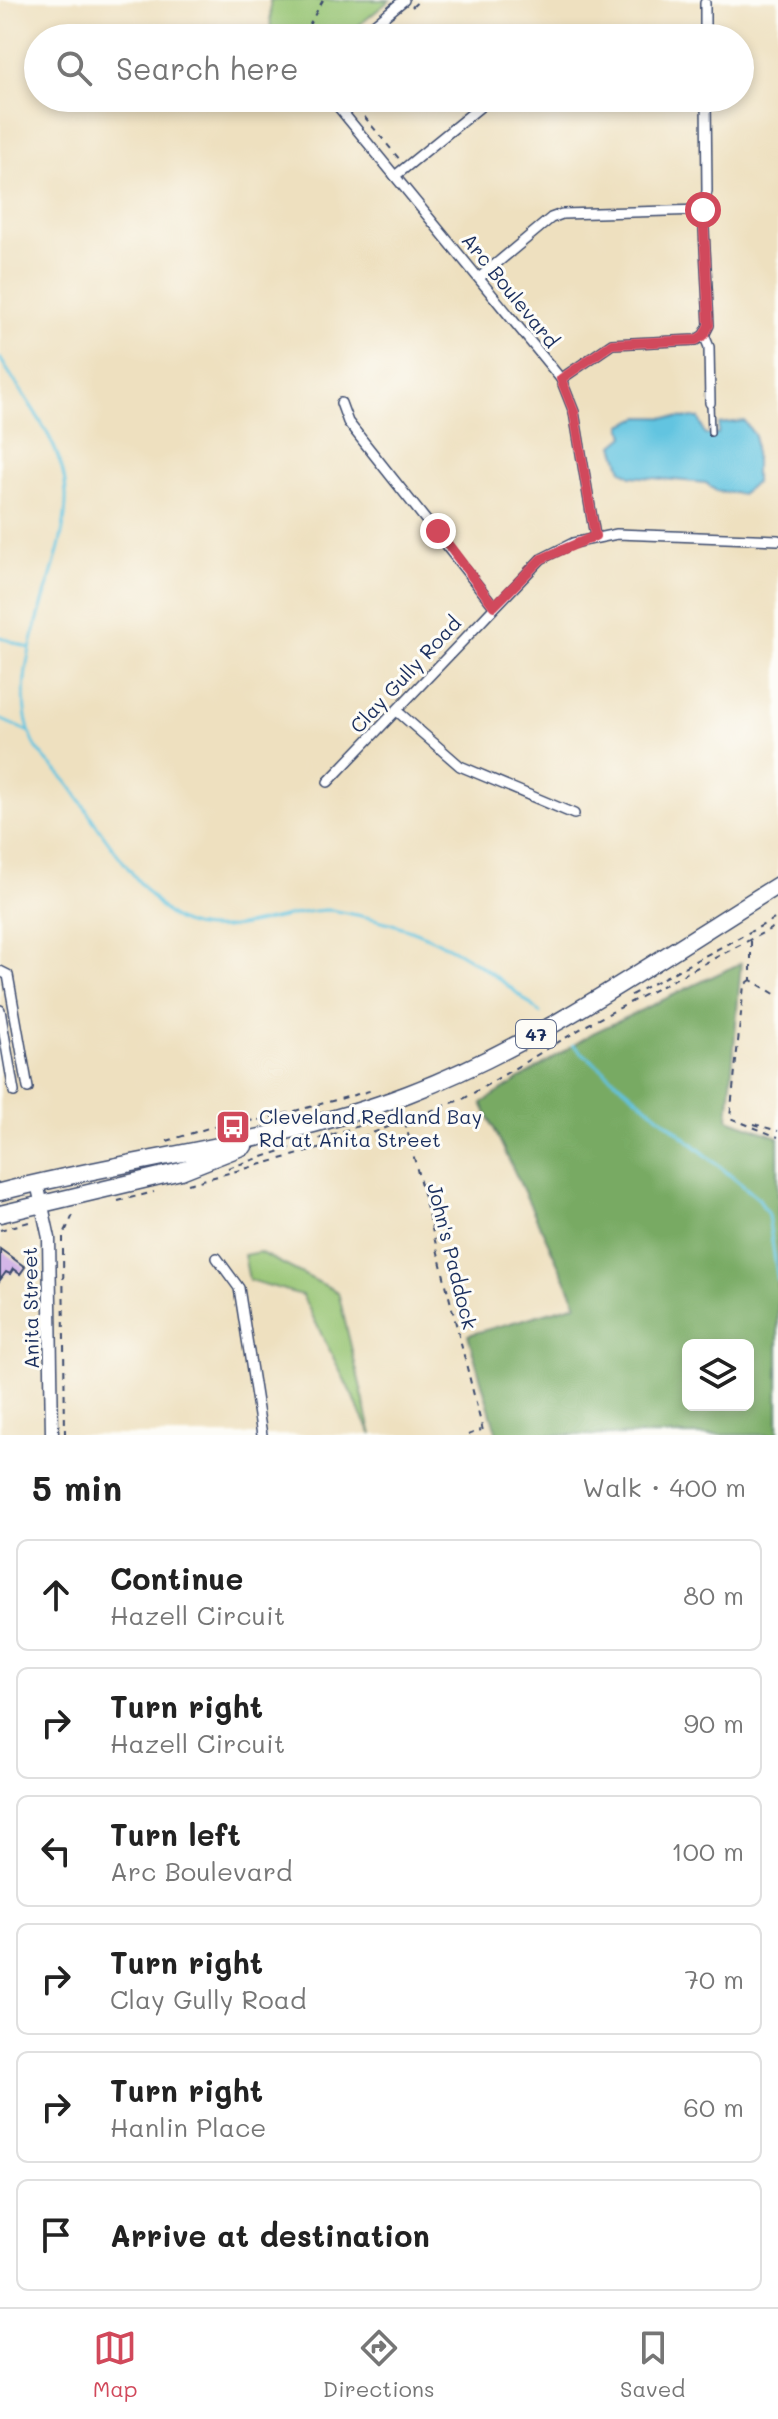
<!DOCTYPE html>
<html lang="en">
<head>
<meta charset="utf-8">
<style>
	:root { --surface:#fff; --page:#f6f6f6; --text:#222; --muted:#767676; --line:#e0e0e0; --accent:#d1495b }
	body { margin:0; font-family:Mali,sans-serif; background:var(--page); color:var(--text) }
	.controls { position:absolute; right:24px; bottom:24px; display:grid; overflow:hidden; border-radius:12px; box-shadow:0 4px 12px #0003 }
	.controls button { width:72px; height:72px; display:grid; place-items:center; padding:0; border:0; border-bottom:2px solid var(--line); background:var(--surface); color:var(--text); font:40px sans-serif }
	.stop { position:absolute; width:24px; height:24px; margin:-18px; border:6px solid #d1495b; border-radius:50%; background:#fff }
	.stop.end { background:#d1495b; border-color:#fff; box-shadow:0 2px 8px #0008 }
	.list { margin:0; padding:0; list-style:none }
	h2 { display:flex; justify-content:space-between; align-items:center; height:104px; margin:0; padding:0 32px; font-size:34px }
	h2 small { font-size:26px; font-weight:400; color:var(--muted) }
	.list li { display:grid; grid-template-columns:52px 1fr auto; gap:24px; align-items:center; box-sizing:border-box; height:112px; margin:0 16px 16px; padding:0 16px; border:2px solid var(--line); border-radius:12px }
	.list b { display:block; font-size:30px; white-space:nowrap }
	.list p { margin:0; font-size:26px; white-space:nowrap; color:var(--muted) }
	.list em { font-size:26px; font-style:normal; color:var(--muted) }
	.icon { flex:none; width:44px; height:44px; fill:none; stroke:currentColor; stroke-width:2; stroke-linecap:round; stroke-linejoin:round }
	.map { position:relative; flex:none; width:778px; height:1435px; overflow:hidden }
	.search { position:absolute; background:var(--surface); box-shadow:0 4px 12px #0003; left:24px; right:24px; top:24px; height:88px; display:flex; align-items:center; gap:20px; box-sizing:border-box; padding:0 28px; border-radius:44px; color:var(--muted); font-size:30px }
	.sheet { height:872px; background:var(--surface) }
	nav { display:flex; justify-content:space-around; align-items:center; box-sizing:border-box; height:112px; border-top:2px solid var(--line); background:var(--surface); font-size:22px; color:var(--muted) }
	nav a { display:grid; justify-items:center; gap:4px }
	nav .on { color:var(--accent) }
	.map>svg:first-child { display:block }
	.green { fill:#96c472; stroke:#587a68; stroke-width:2 }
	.forest { fill:#78aa64; stroke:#4a6c61; stroke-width:2; fill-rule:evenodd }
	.water { fill:#62c4e0; stroke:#3e7a9f; stroke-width:2 }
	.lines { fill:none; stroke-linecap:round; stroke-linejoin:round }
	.stream { stroke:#62c4e0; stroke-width:3 }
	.building { fill:#c8a2e3 }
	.service-casing { stroke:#3b4a6d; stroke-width:8 }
	.minor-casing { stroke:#3b4a6d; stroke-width:12 }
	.tertiary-casing { stroke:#3b4a6d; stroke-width:15 }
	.trunk-casing { stroke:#3b4a6d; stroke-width:19 }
	.path { stroke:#3b4a6d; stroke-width:2; stroke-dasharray:6 6; stroke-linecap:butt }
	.service { stroke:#fff; stroke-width:5 }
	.minor { stroke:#fff; stroke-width:9 }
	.tertiary { stroke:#fff; stroke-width:12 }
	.trunk { stroke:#fff; stroke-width:16 }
	.route { stroke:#d1495b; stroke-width:10 }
	.labels { text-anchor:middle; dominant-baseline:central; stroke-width:6; stroke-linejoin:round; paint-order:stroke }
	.shield { fill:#fdfcf7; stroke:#5f6c8c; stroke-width:2 }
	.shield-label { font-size:18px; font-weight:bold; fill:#1b2f5e }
	.street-label { font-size:20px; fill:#1b2f5e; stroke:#fdfcf7 }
	.poi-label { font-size:20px; fill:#1b2f5e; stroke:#fdfcf7; text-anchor:start }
</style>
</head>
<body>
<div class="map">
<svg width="778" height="1435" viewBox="0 0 778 1435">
	<rect width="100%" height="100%" fill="#fdfcf7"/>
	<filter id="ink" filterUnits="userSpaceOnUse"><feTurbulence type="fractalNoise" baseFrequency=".0125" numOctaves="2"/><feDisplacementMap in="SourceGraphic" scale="16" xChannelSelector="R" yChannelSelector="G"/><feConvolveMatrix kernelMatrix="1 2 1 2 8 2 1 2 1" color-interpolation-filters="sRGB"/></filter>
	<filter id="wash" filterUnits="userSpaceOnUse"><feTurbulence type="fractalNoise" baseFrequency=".006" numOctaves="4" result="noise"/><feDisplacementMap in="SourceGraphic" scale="32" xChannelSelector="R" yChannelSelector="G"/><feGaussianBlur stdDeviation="1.8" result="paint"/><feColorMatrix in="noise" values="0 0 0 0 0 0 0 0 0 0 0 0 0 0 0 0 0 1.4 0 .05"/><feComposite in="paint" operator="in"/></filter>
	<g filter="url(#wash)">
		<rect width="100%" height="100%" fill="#eee0bf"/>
		<g class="green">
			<polygon points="270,0 390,0 343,38 271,38"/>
			<polygon points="259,1252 338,1292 372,1435 302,1295 249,1280 244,1255"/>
		</g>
		<path class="forest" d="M 741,963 L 728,1119 L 778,1137 L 778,1435 L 497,1435 L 468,1335 L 577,1304 L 482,1103 L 593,1033 ZM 688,1345 L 748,1345 L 748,1405 L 688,1405 Z"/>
		<polygon class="water" points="640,417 699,418 705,435 718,434 719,424 744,421 755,436 755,483 741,494 716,491 706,483 631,476 622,470 614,445 625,436 622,425"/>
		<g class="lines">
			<g class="stream">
				<path d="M 0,358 C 24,399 64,444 66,493 C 69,568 0,667 33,741 C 40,757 57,769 68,783 C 78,795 86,810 95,823 C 109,843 157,910 177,920 C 220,943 282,911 326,910 C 337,910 350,914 361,916 C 431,930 488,965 540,1013"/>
				<polyline points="0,637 29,648"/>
				<polyline points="0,719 29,732"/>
				<polyline points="573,1045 759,1199 768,1215 778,1280"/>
			</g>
		</g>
		<g id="blocks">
			<polygon class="building" points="0,1249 25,1267 20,1274 13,1269 10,1274 6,1272 0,1280"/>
		</g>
	</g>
	<g filter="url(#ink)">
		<use href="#blocks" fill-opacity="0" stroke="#3b4a6d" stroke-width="2"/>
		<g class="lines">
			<g class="service-casing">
				<polyline id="service" points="710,403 711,433"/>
			</g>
			<g class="minor-casing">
				<g id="minor">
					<polyline points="705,3 705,38"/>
					<polyline points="358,38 404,0"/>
					<polyline points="331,98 561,379 574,412 595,536"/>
					<polyline points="395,176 491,98"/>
					<polyline points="479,278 551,218 562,214 703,210"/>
					<polyline points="704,335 709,347 710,403"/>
					<polyline points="561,379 612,344 696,340 704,335 709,325 703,210 707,191 706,98"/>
					<polyline points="341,403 348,422 494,606"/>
					<polyline points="397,711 460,766 574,814"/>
					<polyline points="328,782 541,559 573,543 617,534 778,540"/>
					<polyline points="0,971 8,975 28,1088"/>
					<polyline points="0,1010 14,1092"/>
					<polyline points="217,1258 239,1288 262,1435"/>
				</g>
			</g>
			<g class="tertiary-casing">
				<polyline id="tertiary" points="37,1183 49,1238 52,1435"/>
			</g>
			<g class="trunk-casing">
				<g id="trunk">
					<path d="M 0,1192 C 135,1157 277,1144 408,1094 C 540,1044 658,959 778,885"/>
					<polyline points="0,1214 181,1171 244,1146"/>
				</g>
			</g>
			<g class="path">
				<polyline points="412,7 420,0"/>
				<polyline points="308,38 309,25 323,0"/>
				<polyline points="349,98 400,160"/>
				<polyline points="751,941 751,980 778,996"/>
				<polyline points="751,980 744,985 730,1118 778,1137"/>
				<polyline points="631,995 778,917"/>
				<polyline points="402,1110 484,1435"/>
				<polyline points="754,1124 778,1131"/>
				<polyline points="167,1141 237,1119 255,1121 276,1116 373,1090"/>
				<polyline points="228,1168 390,1116"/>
				<polyline points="188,1184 359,1138 465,1098 587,1025 778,925"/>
				<polyline points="118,1201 154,1192"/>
				<polyline points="0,1230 29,1222"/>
				<polyline points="65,1435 63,1250 63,1236 75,1211"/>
				<polyline points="468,1435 481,1430"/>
			</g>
			<use href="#service" class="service"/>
			<use href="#minor" class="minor"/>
			<use href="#tertiary" class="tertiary"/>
			<use href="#trunk" class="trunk"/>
		</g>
	</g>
	<g class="lines" filter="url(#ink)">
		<polyline class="route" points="438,531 494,606 541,559 595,536 574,412 561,379 612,344 696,340 704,335 709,325 703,210"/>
	</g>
	<defs>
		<g id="bus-square" transform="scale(1.8)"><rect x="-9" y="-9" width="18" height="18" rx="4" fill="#d1495b" stroke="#fdfcf7"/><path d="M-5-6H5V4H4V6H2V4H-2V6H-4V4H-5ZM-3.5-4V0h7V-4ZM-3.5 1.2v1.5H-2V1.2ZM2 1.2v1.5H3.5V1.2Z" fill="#fff"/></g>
	</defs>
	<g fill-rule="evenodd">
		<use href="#bus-square" x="233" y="1127"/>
	</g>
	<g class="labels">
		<rect class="shield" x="516" y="1020" width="40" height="28" rx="6"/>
		<g class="shield-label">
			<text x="536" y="1034">47</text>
		</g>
		<g class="street-label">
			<text transform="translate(511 290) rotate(51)">Arc Boulevard</text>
			<text transform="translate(405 674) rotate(-47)">Clay Gully Road</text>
			<text transform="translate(453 1256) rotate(76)">John's Paddock</text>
			<text transform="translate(30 1308) rotate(-91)">Anita Street</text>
		</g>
		<g class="poi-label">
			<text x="259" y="1116">Cleveland Redland Bay<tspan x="259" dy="23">Rd at Anita Street</tspan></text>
		</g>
	</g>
</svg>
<div class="controls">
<button><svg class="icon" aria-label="layers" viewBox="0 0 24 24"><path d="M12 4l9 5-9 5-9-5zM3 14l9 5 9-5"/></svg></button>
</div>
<div class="stop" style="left:703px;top:210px"></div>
<div class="stop end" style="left:438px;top:531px"></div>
<div class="search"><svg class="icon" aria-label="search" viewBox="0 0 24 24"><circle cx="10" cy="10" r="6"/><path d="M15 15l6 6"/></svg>Search here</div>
</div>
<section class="sheet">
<h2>5 min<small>Walk · 400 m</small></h2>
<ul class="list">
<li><svg class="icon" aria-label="ahead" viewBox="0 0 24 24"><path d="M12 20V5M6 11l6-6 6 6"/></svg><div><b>Continue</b><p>Hazell Circuit</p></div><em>80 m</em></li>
<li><svg class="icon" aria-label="right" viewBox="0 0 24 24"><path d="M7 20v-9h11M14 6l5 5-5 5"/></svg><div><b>Turn right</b><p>Hazell Circuit</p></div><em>90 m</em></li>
<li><svg class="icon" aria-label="left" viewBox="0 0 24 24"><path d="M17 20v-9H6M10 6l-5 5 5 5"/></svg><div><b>Turn left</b><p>Arc Boulevard</p></div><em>100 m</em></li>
<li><svg class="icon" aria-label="right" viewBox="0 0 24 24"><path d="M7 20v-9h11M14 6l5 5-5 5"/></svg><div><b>Turn right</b><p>Clay Gully Road</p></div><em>70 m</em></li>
<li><svg class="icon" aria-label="right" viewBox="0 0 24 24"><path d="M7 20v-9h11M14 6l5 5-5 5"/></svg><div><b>Turn right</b><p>Hanlin Place</p></div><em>60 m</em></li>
<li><svg class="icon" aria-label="arrive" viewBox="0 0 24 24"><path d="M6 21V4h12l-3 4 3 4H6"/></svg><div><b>Arrive at destination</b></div></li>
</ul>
</section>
<nav>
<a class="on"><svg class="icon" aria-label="map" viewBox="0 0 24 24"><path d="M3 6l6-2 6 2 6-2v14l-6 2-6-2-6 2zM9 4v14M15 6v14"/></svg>Map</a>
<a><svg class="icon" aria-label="directions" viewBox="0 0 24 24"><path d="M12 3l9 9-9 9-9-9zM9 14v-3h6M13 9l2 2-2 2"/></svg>Directions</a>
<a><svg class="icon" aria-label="saved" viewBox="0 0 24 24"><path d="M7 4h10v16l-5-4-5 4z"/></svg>Saved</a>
</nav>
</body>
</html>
